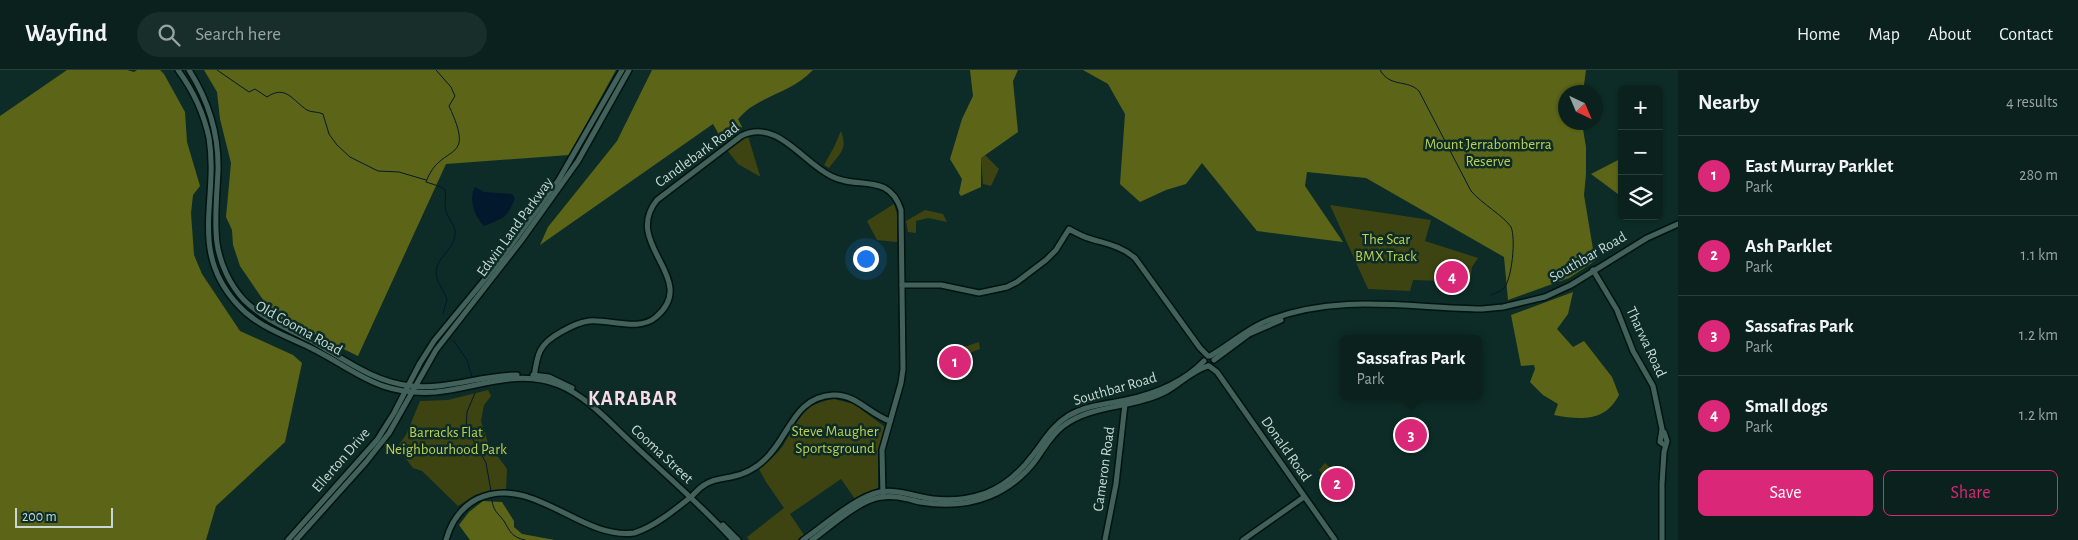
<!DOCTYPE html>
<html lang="en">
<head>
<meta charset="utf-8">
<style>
	:root { --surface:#0a211d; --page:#182e2a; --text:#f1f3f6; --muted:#99a3a4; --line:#2a3e3b; --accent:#db2777 }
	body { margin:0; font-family:"Alegreya Sans",sans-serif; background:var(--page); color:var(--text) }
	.controls { position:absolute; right:15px; top:15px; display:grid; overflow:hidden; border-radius:8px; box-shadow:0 1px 4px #0004 }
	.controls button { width:45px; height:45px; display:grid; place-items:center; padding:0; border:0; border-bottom:1px solid var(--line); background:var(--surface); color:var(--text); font:25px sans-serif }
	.compass { position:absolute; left:1558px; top:15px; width:45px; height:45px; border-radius:50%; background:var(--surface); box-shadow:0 1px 4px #0004; rotate:136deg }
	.scale { position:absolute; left:15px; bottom:12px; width:98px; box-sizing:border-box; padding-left:5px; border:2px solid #c8d8d5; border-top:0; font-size:14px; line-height:18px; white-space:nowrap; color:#c8d8d5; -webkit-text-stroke:4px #0d2c27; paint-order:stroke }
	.you { position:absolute; left:865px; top:188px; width:18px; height:18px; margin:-12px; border:4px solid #fff; border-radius:50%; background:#1a73e8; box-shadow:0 0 0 8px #1a73e833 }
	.badge { display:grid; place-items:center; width:32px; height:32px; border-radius:50%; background:var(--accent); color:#fff; font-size:16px; font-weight:700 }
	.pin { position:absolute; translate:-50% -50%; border:2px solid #fff; box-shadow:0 1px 5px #0006 }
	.popup { position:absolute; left:1340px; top:265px; width:142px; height:65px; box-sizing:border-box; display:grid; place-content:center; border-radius:8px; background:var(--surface); filter:drop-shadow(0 1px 4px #0005); font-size:16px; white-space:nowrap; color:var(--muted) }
	.popup b { font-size:19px; color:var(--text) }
	.popup::after { content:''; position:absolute; left:50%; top:100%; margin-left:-10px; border:10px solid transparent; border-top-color:var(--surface) }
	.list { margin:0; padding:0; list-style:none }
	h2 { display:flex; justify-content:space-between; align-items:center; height:65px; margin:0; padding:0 20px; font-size:21px }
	h2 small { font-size:16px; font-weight:400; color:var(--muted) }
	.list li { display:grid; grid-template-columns:32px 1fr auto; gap:15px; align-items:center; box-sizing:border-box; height:80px; padding:0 20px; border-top:1px solid var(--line) }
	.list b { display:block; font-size:19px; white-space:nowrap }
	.list p { margin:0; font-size:16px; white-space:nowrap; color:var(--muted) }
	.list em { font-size:16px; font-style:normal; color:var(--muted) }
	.actions { display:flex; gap:10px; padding:15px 20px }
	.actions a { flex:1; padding:11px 0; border:1px solid var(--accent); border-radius:8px; text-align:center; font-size:18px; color:var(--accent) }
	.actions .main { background:var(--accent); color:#fff }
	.icon { flex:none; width:28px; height:28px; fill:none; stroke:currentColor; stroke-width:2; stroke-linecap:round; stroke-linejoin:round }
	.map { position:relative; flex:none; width:1678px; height:470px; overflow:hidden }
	header { display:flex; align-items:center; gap:30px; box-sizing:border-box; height:70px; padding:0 25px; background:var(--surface); border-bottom:1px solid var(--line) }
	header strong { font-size:24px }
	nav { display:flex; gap:28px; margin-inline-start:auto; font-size:18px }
	.search { width:350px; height:45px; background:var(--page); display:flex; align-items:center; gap:12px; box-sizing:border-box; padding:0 18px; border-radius:28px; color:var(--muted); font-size:19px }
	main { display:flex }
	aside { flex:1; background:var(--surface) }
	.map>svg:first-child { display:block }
	.green { fill:#3d4411 }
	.forest { fill:#5c6517 }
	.water { fill:#02182c }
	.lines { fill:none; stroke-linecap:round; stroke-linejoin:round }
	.stream { stroke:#02182c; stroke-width:1 }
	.secondary-casing { stroke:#001310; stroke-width:8 }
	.secondary { stroke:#42615b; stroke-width:5 }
	.labels { text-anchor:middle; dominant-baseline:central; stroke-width:5; stroke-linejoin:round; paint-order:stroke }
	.park-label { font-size:15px; fill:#bfd04d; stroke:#0d2c27 }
	.street-label { font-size:15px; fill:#c8d8d5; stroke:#0d2c27 }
	.district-label { font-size:20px; font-weight:bold; letter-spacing:1px; fill:#fadae9; stroke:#0d2c27 }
</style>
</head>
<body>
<header>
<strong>Wayfind</strong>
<div class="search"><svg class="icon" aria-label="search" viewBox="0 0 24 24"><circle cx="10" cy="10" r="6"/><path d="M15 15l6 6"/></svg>Search here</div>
<nav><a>Home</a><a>Map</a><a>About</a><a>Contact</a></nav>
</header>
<main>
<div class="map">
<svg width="1678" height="470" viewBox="0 0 1678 470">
	<rect width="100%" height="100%" fill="#0d2c27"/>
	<g class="green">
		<path d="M 841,61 C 848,80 840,83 829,98 L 824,95 L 834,77 Z"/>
		<polygon points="748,66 760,106 759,106 738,94 727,80"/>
		<polygon points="985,85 999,99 991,116 983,114 981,88"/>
		<polygon points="894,134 897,144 897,172 877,170 867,151"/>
		<polygon points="1330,135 1431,150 1425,171 1478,188 1472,197 1470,212 1413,210 1410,221 1368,219"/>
		<polygon points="925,140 943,144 947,152 928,148 916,151 916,163 908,162 906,151"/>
		<polygon points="979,272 980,279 964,285 952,300 949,299 955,280"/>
		<polygon points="488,320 491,326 484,335 481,351 488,373 507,399 506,420 475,425 458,436 422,401 413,398 397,377 406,365 420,331 448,330"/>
		<path d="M 834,329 L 854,334 L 885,357 L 878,387 L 878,418 L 855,429 L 841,409 L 790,444 L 804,465 L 797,470 L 749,470 L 747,467 L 784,438 L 766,412 L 759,399 C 767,392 776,385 782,377 C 799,352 800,334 834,329 Z"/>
		<path d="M 1409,351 L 1424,372 L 1413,380 C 1403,373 1399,359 1409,351 Z"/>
		<polygon points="1325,393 1339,405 1353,423 1341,432 1319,400"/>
	</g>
	<g class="forest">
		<polygon points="67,0 127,0 134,2 137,0 160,0 164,4 185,42 187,72 200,116 193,125 191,143 194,185 202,204 240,261 293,285 302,293 285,372 216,436 206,470 0,470 0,46"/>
		<polygon points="204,0 616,0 569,85 446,94 358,286 281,249 268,237 240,196 233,175 232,160 226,147 231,93 220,49 217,22"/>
		<path d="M 652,0 L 813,0 C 795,19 773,23 753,36 C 747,39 742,45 738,49 L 742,57 L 722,70 L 713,54 L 540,175 L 548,157 L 617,71 Z"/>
		<polygon points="970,0 1018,0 1013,11 1018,62 981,88 981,117 961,126 959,123 962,109 950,89 962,49 973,26"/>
		<polygon points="1083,0 1586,0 1583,22 1566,22 1566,52 1582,53 1586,77 1586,104 1584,125 1595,191 1569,208 1508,230 1504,187 1366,108 1307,102 1305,116 1343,172 1257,161 1202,93 1186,114 1166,120 1140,132 1120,114 1125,44 1108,14"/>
		<polygon points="1618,90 1622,92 1622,127 1591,104"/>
		<path d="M 1573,222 L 1568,244 L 1557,259 L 1573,277 L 1584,271 L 1612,307 L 1619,325 C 1605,352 1581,350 1554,345 L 1558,334 L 1543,325 L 1530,312 L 1535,299 L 1534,295 L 1521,296 L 1511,245 Z"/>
		<polygon points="483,431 502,432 514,451 514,457 522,464 555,470 470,470 459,455 469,442"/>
	</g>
	<path class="water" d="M 475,117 L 484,122 L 512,124 L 515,128 C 507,149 503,148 484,156 C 475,148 468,128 475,117 Z"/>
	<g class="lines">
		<g class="stream">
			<path d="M 217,0 L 249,22 L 255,19 L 267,27 C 286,14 293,31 307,40 C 312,43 317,41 323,44 L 329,64 L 337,75 L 350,87 L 378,101 L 399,102 L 426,110"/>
			<path d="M 436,0 L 451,17 L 455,26 L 449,36 C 477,96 441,71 426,112 C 455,121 442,118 446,141 C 448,150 457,156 455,166 C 453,180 435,189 436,204 C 437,212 444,221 447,229 L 443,244"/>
			<path d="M 1380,0 C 1390,18 1407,9 1419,21 L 1471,121 C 1481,133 1505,147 1511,157 C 1516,168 1512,209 1504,218 C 1501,222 1495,223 1491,225"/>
			<polyline points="453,270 467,290 472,307"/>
			<polyline points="475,323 467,342 466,357 486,393 491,421"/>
			<path d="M 492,430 C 493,441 498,443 504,451 C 510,461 511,467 525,470"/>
		</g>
		<g class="secondary-casing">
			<g id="secondary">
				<path d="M 178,0 C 192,19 204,44 209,68 C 219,130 188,181 238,235 C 257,256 284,265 309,277 C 358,301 377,326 436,322 C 478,318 518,298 559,315 C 588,327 611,354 634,375 C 667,406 702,436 733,470"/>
				<path d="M 189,0 C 208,30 219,65 218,101 C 217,124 214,149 217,173 C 220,194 230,215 244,230 C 263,249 288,259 312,271 C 344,289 373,312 411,316 C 447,320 481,305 517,305"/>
				<polyline points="1593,200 1617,240 1633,281 1653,316 1662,359 1660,372 1663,374"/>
				<path d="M 902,215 L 941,215 L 979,223 L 1007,217 L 1017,212 L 1046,190 L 1056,180 L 1069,159 C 1076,163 1083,167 1091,169 C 1107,174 1121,176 1135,188 L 1200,278 L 1208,286"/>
				<path d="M 1210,286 C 1230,275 1247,258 1269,250 C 1339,223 1409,238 1482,239 L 1503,237 L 1545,227 L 1571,215 L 1647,168 L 1678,154"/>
				<polyline points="1214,290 1249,264 1281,250"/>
				<polyline points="1209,296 1217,302 1335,470"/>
				<polyline points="533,305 549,307 572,318"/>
				<path d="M 534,308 C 537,284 539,274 561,262 C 570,257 579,252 589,251 C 610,249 639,262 656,247 C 701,209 621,174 657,130 L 741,66 C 777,48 802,92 831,106 C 857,120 889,102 901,140 L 903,299 L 901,313 L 882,380 L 883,427"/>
				<polyline points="723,455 738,470"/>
				<polyline points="288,470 377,370 394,343 420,293 434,271 499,192 558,111 622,0"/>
				<polyline points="296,470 366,392 389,363 436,280 521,171 578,91 629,0"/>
				<path d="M 446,470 C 451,452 460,438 477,429 C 533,403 580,470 634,463 C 654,457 676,439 692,426 C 696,422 700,417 706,414 C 714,409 722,409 731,407 C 746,404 760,396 770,384 C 790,362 796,327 833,325 C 856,324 869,344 890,351"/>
				<path d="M 803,470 C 825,455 855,427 880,422 C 898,419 916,427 933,429 C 951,431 969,429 986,423 C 1004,416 1021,401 1033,385 C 1044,371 1052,356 1068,346 C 1087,335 1106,334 1126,330 C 1154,324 1184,312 1204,291"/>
				<path d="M 812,470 C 830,457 860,429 882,427 C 895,425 907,429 920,432 C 943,436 968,435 990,426 C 1007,419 1024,406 1035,391 C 1044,379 1050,366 1063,356 C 1093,334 1130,339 1163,323 C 1178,316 1192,300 1208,296"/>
				<polyline points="1105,470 1116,414 1125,334"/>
				<polyline points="1243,470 1304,427"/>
				<polyline points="1662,470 1662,414 1664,382 1667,371 1664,362"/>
			</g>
		</g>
		<use href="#secondary" class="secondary"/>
	</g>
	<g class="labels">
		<g class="park-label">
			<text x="1488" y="74">Mount Jerrabomberra<tspan x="1488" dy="17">Reserve</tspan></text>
			<text x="1386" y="169">The Scar<tspan x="1386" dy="17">BMX Track</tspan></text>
			<text x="835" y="361">Steve Maugher<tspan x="835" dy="17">Sportsground</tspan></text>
			<text x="446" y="362">Barracks Flat<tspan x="446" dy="17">Neighbourhood Park</tspan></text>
		</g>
		<g class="street-label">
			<text transform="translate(697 85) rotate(-36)">Candlebark Road</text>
			<text transform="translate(515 157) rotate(-54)">Edwin Land Parkway</text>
			<text transform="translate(1588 187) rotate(-30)">Southbar Road</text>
			<text transform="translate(299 258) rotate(29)">Old Cooma Road</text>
			<text transform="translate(1646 272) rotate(65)">Tharwa Road</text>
			<text transform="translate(1115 319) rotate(-16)">Southbar Road</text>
			<text transform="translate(1286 379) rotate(55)">Donald Road</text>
			<text transform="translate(662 384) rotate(43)">Cooma Street</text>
			<text transform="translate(341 390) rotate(-49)">Ellerton Drive</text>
			<text transform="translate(1104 399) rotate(-82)">Cameron Road</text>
		</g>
		<g class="district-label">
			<text x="633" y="329">KARABAR</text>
		</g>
	</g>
</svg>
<div class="controls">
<button>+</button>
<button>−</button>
<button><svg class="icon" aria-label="layers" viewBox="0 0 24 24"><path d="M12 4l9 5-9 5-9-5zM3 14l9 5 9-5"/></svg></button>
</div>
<svg class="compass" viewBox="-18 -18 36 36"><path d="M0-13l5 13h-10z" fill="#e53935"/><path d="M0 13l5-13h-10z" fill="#99a3a4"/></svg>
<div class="scale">200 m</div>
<div class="you"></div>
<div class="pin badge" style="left:955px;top:292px">1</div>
<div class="pin badge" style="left:1337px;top:414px">2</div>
<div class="pin badge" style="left:1411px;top:365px">3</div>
<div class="popup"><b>Sassafras Park</b>Park</div>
<div class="pin badge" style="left:1452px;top:207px">4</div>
</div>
<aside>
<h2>Nearby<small>4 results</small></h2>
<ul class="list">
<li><span class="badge">1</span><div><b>East Murray Parklet</b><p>Park</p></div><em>280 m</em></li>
<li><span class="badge">2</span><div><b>Ash Parklet</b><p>Park</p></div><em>1.1 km</em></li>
<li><span class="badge">3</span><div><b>Sassafras Park</b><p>Park</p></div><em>1.2 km</em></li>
<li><span class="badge">4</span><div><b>Small dogs</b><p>Park</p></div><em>1.2 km</em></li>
</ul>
<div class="actions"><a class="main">Save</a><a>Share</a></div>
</aside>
</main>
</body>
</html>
